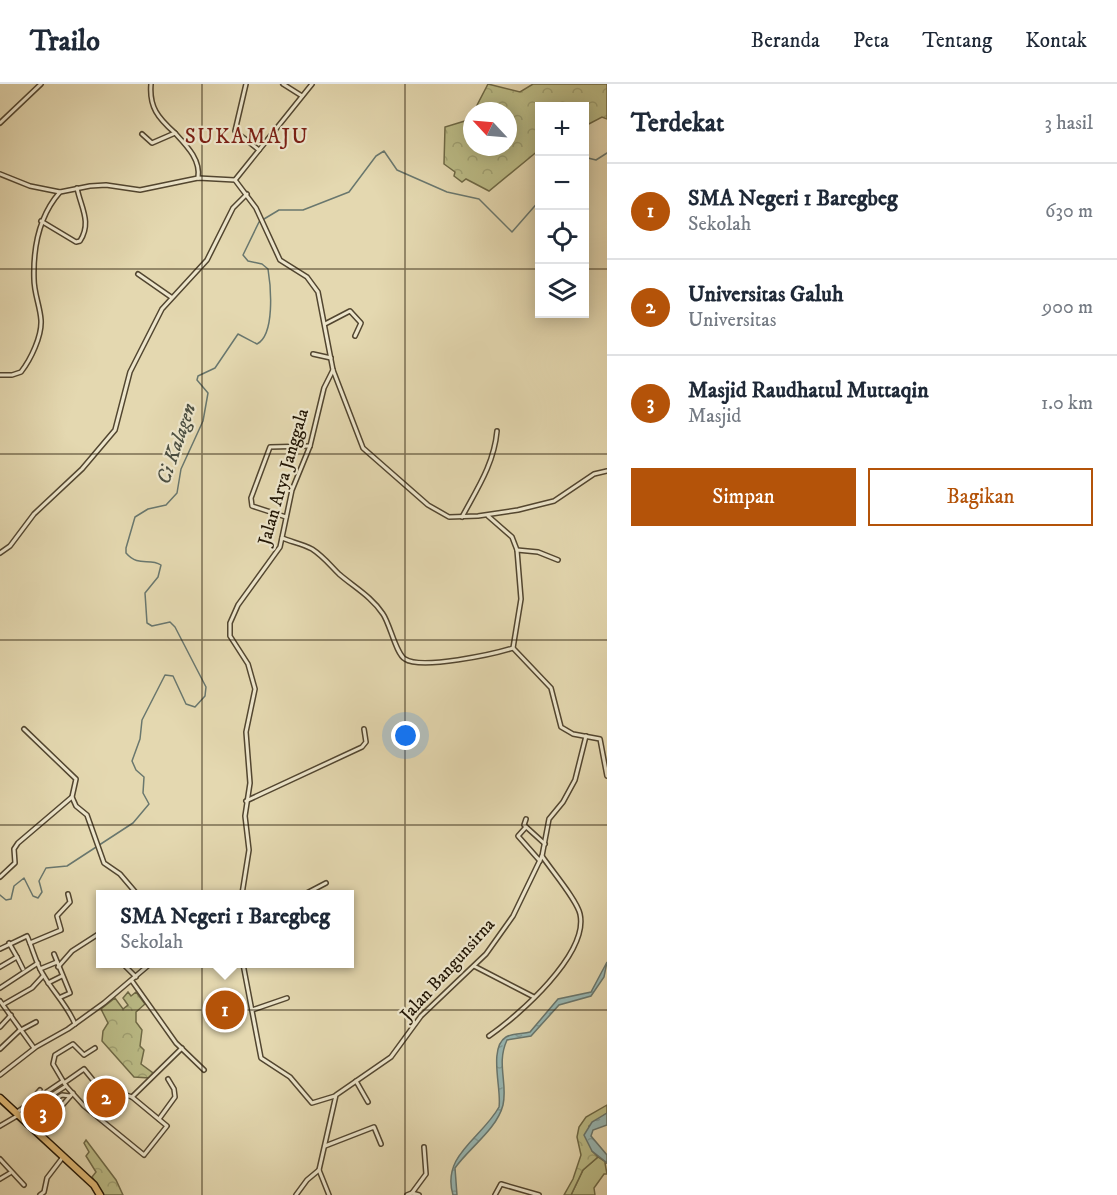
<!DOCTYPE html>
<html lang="id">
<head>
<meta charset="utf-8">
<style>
	:root { --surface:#fff; --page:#f6f6f7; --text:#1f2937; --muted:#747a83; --line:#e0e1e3; --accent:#b45309 }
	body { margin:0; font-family:"IM FELL DW Pica",serif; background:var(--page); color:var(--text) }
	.controls { position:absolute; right:18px; top:18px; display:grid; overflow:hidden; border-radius:0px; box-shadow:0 3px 15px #0003 }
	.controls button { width:54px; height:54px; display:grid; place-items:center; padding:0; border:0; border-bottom:2px solid var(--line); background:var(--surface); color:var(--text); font:30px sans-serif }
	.compass { position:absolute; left:463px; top:18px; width:54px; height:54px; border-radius:50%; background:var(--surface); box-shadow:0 3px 15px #0003; rotate:296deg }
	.you { position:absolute; left:406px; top:652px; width:21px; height:21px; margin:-15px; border:4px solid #fff; border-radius:50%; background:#1a73e8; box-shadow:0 0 0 9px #1a73e833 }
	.badge { display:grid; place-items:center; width:39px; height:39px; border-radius:50%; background:var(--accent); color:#fff; font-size:20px; font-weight:700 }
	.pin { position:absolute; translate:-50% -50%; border:3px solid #fff; box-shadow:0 2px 6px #0006 }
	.popup { position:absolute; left:96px; top:806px; width:258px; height:78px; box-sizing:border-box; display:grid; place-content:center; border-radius:0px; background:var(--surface); filter:drop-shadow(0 2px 4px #0005); font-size:20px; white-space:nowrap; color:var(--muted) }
	.popup b { font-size:22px; color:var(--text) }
	.popup::after { content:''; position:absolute; left:50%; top:100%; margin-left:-12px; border:12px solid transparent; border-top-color:var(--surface) }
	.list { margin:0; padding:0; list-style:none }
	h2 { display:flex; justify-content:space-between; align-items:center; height:78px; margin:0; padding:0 24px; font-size:26px }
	h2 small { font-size:20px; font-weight:400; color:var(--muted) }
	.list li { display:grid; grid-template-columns:39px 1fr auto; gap:18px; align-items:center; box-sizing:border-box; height:96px; padding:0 24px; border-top:2px solid var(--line) }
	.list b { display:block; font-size:22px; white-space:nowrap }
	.list p { margin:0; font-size:20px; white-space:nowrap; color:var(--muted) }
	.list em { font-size:20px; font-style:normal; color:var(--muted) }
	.actions { display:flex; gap:12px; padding:18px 24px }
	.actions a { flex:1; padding:14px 0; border:2px solid var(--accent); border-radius:0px; text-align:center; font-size:21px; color:var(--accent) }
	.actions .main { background:var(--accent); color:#fff }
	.icon { flex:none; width:33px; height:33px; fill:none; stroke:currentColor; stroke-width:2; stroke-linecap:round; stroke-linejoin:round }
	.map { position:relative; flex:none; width:607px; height:1111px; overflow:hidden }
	header { display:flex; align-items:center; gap:36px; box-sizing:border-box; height:84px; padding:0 30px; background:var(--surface); border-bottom:2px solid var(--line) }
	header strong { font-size:28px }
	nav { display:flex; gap:33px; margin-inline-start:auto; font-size:21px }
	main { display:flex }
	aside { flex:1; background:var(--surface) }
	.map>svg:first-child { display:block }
	.grass { fill:#bbbc87; stroke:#6e6946; stroke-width:1.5 }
	.forest { fill:url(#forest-crowns); stroke:#6e6946; stroke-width:1.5 }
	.water { fill:url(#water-ripples); stroke:#69776e; stroke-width:1.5 }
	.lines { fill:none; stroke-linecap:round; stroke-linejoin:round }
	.stream { stroke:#69776e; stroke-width:1.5 }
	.street-casing { stroke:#524630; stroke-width:6 }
	.highway-casing { stroke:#221605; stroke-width:9 }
	.street { stroke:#ede6cc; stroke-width:3 }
	.highway { stroke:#e2bc78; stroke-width:6 }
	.grid { fill:none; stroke:#221605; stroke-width:1.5; stroke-opacity:0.55 }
	.labels { text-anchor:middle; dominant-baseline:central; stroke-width:4.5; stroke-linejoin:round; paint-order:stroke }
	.street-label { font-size:18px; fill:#221605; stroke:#ede6cc }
	.water-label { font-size:20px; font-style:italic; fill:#4b4f42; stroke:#ede6cc }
	.quarter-label { font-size:21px; letter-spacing:1.5px; fill:#7a1f14; stroke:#ede6cc }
</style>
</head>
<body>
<header>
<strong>Trailo</strong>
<nav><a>Beranda</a><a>Peta</a><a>Tentang</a><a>Kontak</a></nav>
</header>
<main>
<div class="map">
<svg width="607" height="1111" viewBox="0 0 607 1111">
	<defs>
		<pattern id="forest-crowns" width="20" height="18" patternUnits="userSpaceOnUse" patternTransform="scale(1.5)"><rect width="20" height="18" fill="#bbbc87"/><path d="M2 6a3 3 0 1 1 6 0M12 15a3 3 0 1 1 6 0" fill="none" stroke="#a0a173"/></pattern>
		<pattern id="water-ripples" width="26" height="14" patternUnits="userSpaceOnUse" patternTransform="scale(1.5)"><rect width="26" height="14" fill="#98b8b4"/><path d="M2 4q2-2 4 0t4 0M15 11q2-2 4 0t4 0" fill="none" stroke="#839d99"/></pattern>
	</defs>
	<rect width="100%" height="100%" fill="#e4d8b0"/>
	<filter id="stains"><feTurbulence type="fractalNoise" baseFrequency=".00333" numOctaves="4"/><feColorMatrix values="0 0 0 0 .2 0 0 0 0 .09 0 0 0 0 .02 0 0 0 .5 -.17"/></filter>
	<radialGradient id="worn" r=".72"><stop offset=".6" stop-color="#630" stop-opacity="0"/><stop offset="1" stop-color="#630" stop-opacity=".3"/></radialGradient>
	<polygon class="grass" points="598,1073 607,1079 605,1079 607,1090 604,1090 594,1104 595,1111 571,1111 583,1086"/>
	<g class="forest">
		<polygon points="488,0 520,8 533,0 607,0 607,35 602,33 585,42 584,22 540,22 539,66 489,107 466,95 462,98 454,92 455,88 444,80 445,43 468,36 472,30 472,63 508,63 508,27 474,27"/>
		<polygon points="128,908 131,912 136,908 145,920 136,928 136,938 142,946 140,962 144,966 141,980 153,989 149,994 134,993 102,957 103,947 108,939 101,925 115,914 123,925 128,921 123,914"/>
		<polygon points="607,1021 607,1029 589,1042 592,1067 598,1073 583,1086 571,1111 564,1111 573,1095 581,1071 577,1053 579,1043 586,1033"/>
		<polygon points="86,1056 116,1096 123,1111 104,1111 92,1093 96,1088 86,1072 89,1068 84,1059"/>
	</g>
	<g class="water">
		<path d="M 607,878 L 604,893 L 591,912 L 559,921 L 531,952 L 507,956 C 496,980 508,999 503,1021 C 497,1045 469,1064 455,1084 L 457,1111 L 453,1111 C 441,1071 482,1054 499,1023 C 502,1006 488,964 506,953 C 513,949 523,950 530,948 L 558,915 L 591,908 Z"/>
		<polygon points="607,1029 607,1041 593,1046 591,1052 607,1071 607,1079 592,1067 584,1051 592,1038"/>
	</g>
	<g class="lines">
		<g class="stream">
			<polyline points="584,73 596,76 607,69"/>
			<path d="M 0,811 L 6,816 L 11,815 L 14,802 L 24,794 L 33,812 L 38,814 L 42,808 L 39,797 L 46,784 L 67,782 L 133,739 L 149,720 L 143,709 L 144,693 L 136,686 L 132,677 L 140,655 L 142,636 L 165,591 L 173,592 L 186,620 L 195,623 L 205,612 L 206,603 L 175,543 L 170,538 L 152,542 L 147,539 L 145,509 L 158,493 L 161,481 C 149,473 139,484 126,469 L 126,464 L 135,433 L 148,425 L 166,421 L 177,409 L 181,385 L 203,337 L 208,309 L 197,296 L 198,292 L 215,284 L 238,250 L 257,260 C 275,251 271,203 268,185 L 262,180 L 248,177 L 243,171 L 259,138 L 279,126 L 303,126 L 349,108 L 376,72 L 384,67 L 397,86 L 447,108 L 479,115 L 512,148 L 540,116"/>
		</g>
		<g class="street-casing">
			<g id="street">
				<path d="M 151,0 C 149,23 158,34 175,49"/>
				<polyline points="246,0 235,47 259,66"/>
				<polyline points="283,0 302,12"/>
				<polyline points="0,39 41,0"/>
				<path d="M 142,50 L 152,59 L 175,49 C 187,62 201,76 198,94"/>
				<polyline points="0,90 30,102 60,108"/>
				<polyline points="235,96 312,0"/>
				<path d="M 41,137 L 76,158 L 80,157 C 92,138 81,124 77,104"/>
				<polyline points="138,190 171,213"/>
				<polyline points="325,240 350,227 361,239 355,252"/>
				<polyline points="313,270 331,274"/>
				<path d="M 0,291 L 12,291 L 21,288 C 31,275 42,252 41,236 C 40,222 34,209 34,195 C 33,163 39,132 60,108 L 90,102 L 106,101 L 140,106 L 198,94 L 235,96 L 256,124 L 280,176 L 307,193 L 318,208 L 333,286 L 363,364 L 428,421 L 449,433 L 478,432 L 518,426 L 554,417 L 594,390 L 607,387"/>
				<polyline points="488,432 512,453 517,466 521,515 513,564 551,604 561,643 573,650 600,655 607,692"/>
				<polyline points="286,433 252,422 251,414 270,363 310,362"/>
				<path d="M 462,433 C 477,405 494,380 497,347"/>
				<path d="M 282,454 C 292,458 303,460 312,465 C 323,472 330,481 339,490 C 354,503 372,513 383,530 C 390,540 396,570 405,575 C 421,586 494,570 513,564"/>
				<polyline points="517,466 538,468 558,476"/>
				<polyline points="0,469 10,462 34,430 82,385 115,346 130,288 162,225 207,176 233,124 247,110"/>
				<polyline points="72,713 76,722 87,731 104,779 120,790 137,810"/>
				<polyline points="246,717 362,663 366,658 364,645"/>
				<polyline points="526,735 524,741 545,760"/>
				<polyline points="526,743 518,752 540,777"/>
				<polyline points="0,793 15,779 14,765 18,759 72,713 76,695 24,645"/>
				<polyline points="242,810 249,766 245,732 250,699 246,648 255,605 248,580 230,552 230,539 238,521 280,463 292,406 310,362 324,304 333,286"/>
				<polyline points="305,810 326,799"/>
				<polyline points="9,859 17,873"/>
				<polyline points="30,859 61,846 57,832 70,818 68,810"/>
				<path d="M 0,865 L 27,852 C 33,865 36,880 44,892 C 54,909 67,921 75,940"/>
				<polyline points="54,870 70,909 61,913"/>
				<polyline points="243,880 261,974 290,993 312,1019 335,1012"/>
				<polyline points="125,882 136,893"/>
				<polyline points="474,882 534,913"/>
				<polyline points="0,883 17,873 23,885"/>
				<polyline points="58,883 72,867 100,849"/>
				<polyline points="40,885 57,878"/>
				<polyline points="132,897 176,959 204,986"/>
				<polyline points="48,899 62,892"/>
				<polyline points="0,904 38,879"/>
				<polyline points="0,917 34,964"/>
				<polyline points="4,920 32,904 43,892"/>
				<polyline points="252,926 287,914"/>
				<polyline points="0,943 11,931"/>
				<polyline points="21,946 36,938"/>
				<path d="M 489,952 C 518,932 589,870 580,830 C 577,816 552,787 542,772"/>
				<polyline points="95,964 84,971 73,960 55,971 53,980 66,1002 84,1022 144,1071 167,1042 132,1013"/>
				<polyline points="0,965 20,946"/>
				<polyline points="0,991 36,963 68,945 104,919 150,880"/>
				<polyline points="356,997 368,1018"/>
				<polyline points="64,999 84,985 97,1001 132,1013 182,964"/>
				<polyline points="49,1013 60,1024 73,1009"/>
				<polyline points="52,1017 62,1011 70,1012"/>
				<polyline points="28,1020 40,1006"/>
				<polyline points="17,1028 63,997"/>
				<polyline points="25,1035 27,1027 66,1002"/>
				<polyline points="159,1035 175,1013 174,1005 168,995"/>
				<polyline points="0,1042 17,1032"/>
				<polyline points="325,1062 374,1043 381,1060"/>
				<polyline points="0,1075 24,1101"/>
				<polyline points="319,1086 329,1111"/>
				<polyline points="0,1095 10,1089"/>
				<polyline points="412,1109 426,1090 424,1063"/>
				<polyline points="40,1111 44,1108 47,1094 63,1073"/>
				<polyline points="296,1111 307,1096 319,1086 336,1011 391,973 421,932 486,870 513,832 542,772 549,735 563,718 575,696 586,652"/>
				<polyline points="407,1111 412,1109 419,1111"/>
				<polyline points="495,1111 501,1100 539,1111"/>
			</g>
		</g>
		<g class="highway-casing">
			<polyline id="highway" points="0,1014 94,1101 100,1111"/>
		</g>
		<use href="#street" class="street"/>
		<use href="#highway" class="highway"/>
	</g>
	<path class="grid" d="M 202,0 L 202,1111M 405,0 L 405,1111M 0,185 L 540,185M 584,185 L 607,185M 0,370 L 607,370M 0,556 L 607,556M 0,741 L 607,741M 0,926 L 607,926"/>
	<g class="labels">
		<g class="street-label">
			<text transform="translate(284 393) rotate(-74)">Jalan Arya Janggala</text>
			<text transform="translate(448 886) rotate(-48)">Jalan Bangunsirna</text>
		</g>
		<g class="water-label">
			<text transform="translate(177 360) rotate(-71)">Ci Kalagen</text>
		</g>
		<g class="quarter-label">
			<text x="247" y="53">SUKAMAJU</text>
		</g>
	</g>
	<rect width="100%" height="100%" filter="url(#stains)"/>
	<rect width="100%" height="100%" fill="url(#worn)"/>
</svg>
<div class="controls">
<button>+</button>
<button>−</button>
<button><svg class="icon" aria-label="locate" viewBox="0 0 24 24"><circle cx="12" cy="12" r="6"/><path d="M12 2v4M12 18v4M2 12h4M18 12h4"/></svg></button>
<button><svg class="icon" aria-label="layers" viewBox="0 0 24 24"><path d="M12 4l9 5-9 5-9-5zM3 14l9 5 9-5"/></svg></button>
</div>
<svg class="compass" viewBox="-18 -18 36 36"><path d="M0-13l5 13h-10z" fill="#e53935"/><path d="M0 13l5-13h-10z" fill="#747a83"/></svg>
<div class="you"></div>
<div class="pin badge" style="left:225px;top:926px">1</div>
<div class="popup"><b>SMA Negeri 1 Baregbeg</b>Sekolah</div>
<div class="pin badge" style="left:106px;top:1014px">2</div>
<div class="pin badge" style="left:43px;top:1029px">3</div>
</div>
<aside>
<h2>Terdekat<small>3 hasil</small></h2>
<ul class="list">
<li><span class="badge">1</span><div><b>SMA Negeri 1 Baregbeg</b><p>Sekolah</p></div><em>630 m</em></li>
<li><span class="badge">2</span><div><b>Universitas Galuh</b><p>Universitas</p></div><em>900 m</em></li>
<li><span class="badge">3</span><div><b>Masjid Raudhatul Muttaqin</b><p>Masjid</p></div><em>1.0 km</em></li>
</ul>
<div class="actions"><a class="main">Simpan</a><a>Bagikan</a></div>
</aside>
</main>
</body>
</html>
